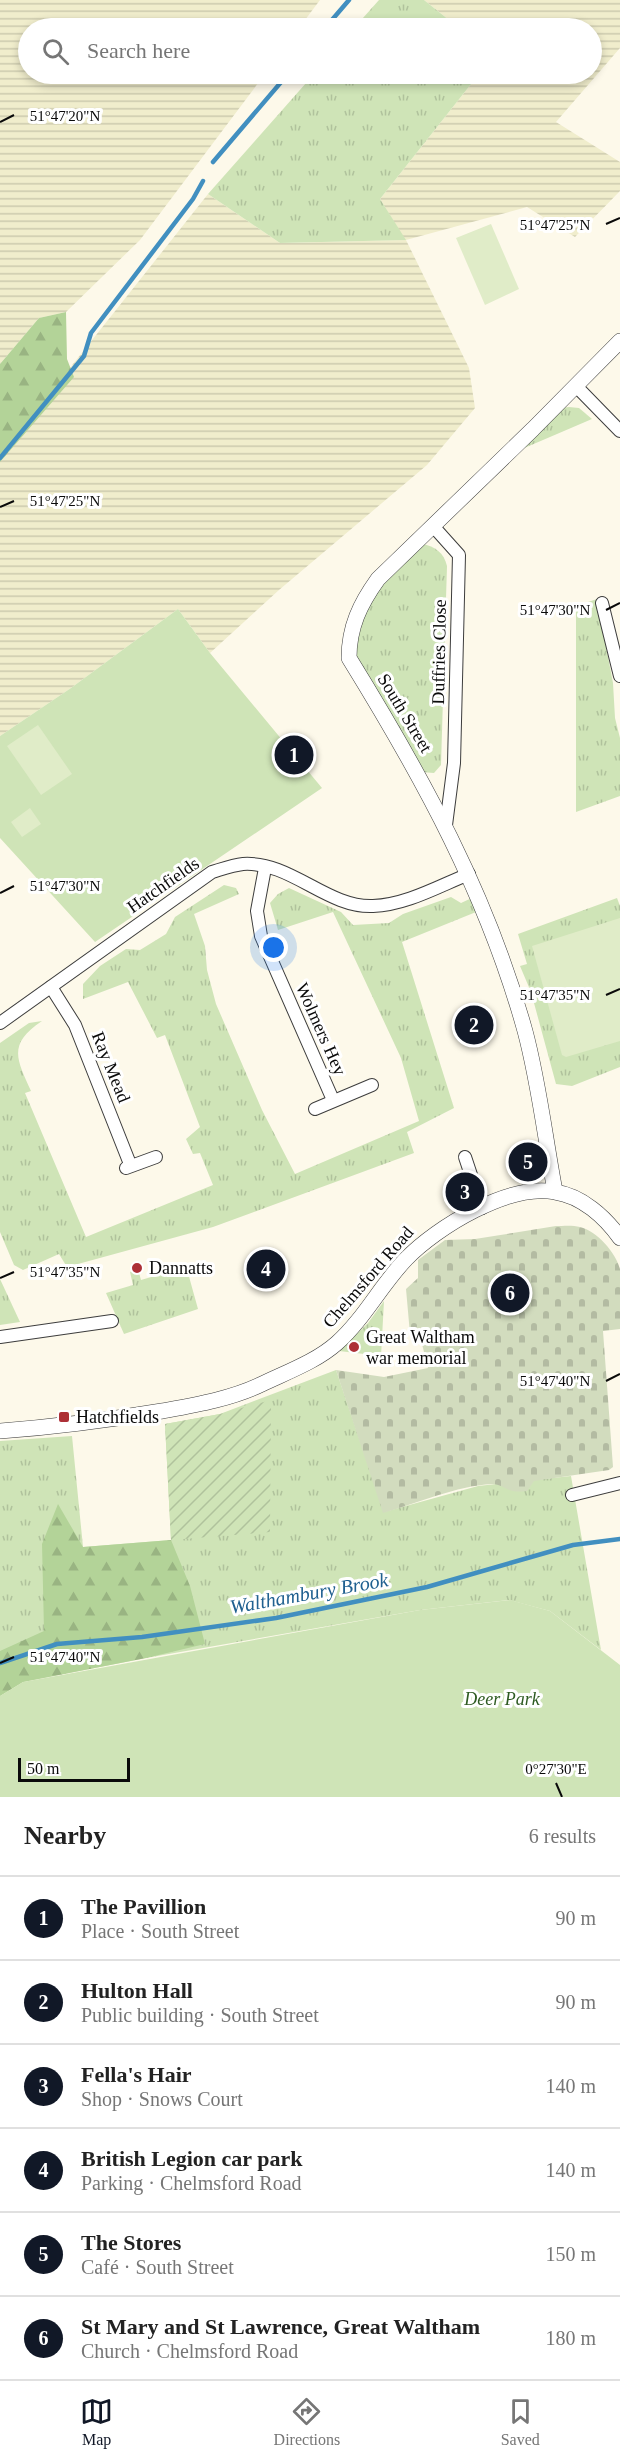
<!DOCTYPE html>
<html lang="en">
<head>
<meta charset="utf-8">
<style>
	:root { --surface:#fff; --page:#f6f6f6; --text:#222; --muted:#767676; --line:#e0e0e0; --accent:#111827 }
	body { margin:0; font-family:Georgia,serif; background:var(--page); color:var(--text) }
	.scale { position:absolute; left:18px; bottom:15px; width:112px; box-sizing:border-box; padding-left:6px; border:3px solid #0a0a0a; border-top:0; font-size:16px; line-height:21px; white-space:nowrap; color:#0a0a0a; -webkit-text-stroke:4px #fff; paint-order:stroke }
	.you { position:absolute; left:274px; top:948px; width:21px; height:21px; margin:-15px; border:4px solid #fff; border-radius:50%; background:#1a73e8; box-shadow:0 0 0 9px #1a73e833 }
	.badge { display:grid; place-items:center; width:39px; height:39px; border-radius:50%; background:var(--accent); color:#fff; font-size:20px; font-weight:700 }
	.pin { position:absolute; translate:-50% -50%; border:3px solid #fff; box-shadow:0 2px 6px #0006 }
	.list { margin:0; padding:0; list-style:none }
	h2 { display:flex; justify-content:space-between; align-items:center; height:78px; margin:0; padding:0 24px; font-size:26px }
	h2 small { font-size:20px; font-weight:400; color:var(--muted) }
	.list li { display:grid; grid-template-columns:39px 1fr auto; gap:18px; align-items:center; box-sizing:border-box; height:84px; padding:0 24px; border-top:2px solid var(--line) }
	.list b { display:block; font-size:22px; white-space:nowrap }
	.list p { margin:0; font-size:20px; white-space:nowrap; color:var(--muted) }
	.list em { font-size:20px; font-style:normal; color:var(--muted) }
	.icon { flex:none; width:33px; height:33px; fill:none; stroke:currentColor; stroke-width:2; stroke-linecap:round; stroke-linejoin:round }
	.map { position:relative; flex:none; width:620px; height:1797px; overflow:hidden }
	.search { position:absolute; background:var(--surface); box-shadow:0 3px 9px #0003; left:18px; right:18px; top:18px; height:66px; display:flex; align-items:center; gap:15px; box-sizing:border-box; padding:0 21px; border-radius:33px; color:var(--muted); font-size:22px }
	.sheet { height:582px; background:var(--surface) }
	nav { display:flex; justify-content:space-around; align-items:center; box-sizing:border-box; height:84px; border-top:2px solid var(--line); background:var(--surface); font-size:16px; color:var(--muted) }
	nav a { display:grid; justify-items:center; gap:3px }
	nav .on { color:var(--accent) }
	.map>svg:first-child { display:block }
	.farmland { fill:url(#farmland-rules) }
	.grass { fill:url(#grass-tufts) }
	.forest { fill:url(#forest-firs) }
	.cemetery { fill:url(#cemetery-stones) }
	.park { fill:#cfe4b7 }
	.garden { fill:url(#garden-furrows) }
	.pitch { fill:#e0ecc8 }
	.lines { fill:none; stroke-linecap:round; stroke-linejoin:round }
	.stream { stroke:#418fc0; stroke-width:4.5 }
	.minor-casing { stroke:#3d3d3d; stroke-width:14 }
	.tertiary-casing { stroke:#3d3d3d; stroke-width:16 }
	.minor { stroke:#fff; stroke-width:12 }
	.tertiary { stroke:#fff; stroke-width:15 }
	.ticks { fill:none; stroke:#0a0a0a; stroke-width:2 }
	.poi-dot { fill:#ad3037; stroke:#fff; stroke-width:2 }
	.labels { text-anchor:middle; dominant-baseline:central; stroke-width:6; stroke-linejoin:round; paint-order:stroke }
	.street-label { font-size:18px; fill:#0a0a0a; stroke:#fff }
	.poi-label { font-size:18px; fill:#0a0a0a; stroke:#fff; text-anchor:start }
	.park-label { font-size:18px; font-style:italic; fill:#2e5b22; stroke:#fff }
	.water-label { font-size:20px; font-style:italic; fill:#206090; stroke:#fff }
	.ticks-label { font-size:15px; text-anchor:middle; fill:#0a0a0a; stroke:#fff; stroke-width:6; stroke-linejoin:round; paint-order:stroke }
</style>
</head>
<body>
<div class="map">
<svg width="620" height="1797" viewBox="0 0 620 1797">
	<defs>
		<pattern id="farmland-rules" width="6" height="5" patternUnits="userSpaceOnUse" patternTransform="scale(1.5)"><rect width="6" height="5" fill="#f0edcc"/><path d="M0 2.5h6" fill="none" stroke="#cccaae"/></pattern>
		<pattern id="grass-tufts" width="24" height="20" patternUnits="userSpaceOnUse" patternTransform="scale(1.5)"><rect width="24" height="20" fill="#cfe4b7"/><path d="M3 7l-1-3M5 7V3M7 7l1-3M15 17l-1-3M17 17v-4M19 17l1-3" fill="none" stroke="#b0c29c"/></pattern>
		<pattern id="forest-firs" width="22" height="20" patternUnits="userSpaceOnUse" patternTransform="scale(1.5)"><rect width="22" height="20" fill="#b3d398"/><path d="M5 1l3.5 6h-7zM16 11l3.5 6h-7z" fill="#99b482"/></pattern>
		<pattern id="cemetery-stones" width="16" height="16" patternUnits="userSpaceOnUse" patternTransform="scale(1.5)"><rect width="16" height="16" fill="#d2dcbe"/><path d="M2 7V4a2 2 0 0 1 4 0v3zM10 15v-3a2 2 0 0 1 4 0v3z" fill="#b3bba2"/></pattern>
		<pattern id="garden-furrows" width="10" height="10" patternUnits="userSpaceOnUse" patternTransform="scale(1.5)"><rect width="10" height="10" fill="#cfe4b7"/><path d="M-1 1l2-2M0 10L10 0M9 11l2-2" fill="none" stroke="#b0c29c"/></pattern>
	</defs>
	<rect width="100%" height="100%" fill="#fdf9ea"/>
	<g class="farmland">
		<polygon points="0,0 320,0 299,28 28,28 28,74 265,74 140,240 66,312 39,318 0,364"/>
		<polygon points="424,0 620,0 620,48 556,122 620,162 620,191 575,237 527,207 406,240 469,368 475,408 427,465 279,590 210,653 178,609 71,688 0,736 0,456 208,194 280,243 405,240 380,199 479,74 592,74 592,28 459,28"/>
	</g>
	<g class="grass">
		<polygon points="379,0 424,0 459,28 354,28"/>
		<polygon points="314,74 479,74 380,199 406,240 280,243 208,194"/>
		<polygon points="569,407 579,408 592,419 515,452 561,408"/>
		<path d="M 422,544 C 435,546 444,553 447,566 L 441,765 L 434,773 L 421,772 L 357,664 L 357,640 L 363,609 L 411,550 Z"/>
		<polygon points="597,599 613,683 615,718 620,738 620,796 576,812 576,612 579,605"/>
		<path d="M 224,885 L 236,888 L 239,894 L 194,914 L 205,946 L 207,970 L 216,1004 L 262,1110 L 295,1174 L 419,1121 L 401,1058 L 333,912 L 278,930 L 270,903 L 278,894 L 289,888 L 341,912 L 353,925 L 389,923 L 403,914 L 451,897 L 461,903 L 476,896 L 481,910 L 402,942 L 454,1108 L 407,1132 L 414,1153 L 213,1227 L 67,1267 L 59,1254 L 23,1270 L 14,1265 L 0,1232 L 0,1043 L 29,1023 L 42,1021 C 8,1044 16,1058 31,1091 L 25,1093 L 86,1237 L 213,1185 L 200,1153 L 193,1154 L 186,1139 L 200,1127 L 165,1035 L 157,1038 L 128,982 L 83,999 L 83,984 L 100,966 L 126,949 L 140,950 L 166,934 L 175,917 Z"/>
		<polygon points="617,898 620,906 620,1067 572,1086 556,1084 531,992 520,966 527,964 518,934"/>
		<polygon points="199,1263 201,1269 188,1273 198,1309 124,1334 106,1293 133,1285 130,1272 138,1269 141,1280"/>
		<polygon points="0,1279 20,1322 0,1325"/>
		<polygon points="384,1301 381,1356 339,1351 368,1323"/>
		<polygon points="336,1370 384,1512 478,1486 571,1476 601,1650 550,1611 509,1600 420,1610 146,1658 23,1682 0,1696 0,1441 72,1436 83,1547 171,1540 165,1424 220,1414"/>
	</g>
	<g class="forest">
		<polygon points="66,312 67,359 74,377 0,462 0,364 39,318"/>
		<polygon points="58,1504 83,1547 171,1540 190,1586 205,1644 146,1658 23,1682 0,1696 0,1651 44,1631 42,1544"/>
	</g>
	<path class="cemetery" d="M 556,1226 C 563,1226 573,1225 580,1227 C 597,1231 616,1253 620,1269 L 620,1329 L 603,1331 L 613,1467 L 609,1470 L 534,1481 L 527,1491 C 505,1494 505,1484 492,1484 C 456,1486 418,1503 383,1513 L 336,1370 L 384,1377 L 428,1368 L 419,1332 L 410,1334 L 406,1289 L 418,1278 L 418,1260 L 445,1240 L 475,1239 Z"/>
	<g class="park">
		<polygon points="178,609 210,653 322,788 95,942 0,838 0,736 71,688"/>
		<polygon points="510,1600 550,1611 620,1665 620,1797 0,1797 0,1696 23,1682 420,1610"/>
	</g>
	<polygon class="garden" points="271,1400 270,1532 171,1540 165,1424 220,1414"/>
	<g class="pitch">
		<polygon points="491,224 519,289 485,305 456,238"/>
		<polygon points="38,725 72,774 41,795 7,746"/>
		<polygon points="30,808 41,824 22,837 11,822"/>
		<polygon points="620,918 620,1041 566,1057 562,1055 532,946"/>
	</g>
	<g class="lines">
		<g class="stream">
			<polyline points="325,28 349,0"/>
			<polyline points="213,162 288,74"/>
			<polyline points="0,458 84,356 91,333 193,199 203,181"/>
			<polyline points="0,1663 57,1644 142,1637 276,1618 427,1587 573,1545 620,1539"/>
		</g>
		<g class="minor-casing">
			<g id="minor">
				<polyline points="576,386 620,431"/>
				<polyline points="433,526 459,555 454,763 446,825"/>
				<polyline points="602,603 620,676"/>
				<polyline points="265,868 257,911 261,936 333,1100"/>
				<polyline points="51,987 75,1025 130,1164"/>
				<path d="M 0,1023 L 212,872 C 222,869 233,865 243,864 C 291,861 327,908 373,906 C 406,905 439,886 469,874"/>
				<polyline points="315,1109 372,1085"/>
				<polyline points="465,1157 482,1208"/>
				<polyline points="126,1168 156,1157"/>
				<polyline points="0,1337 112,1321"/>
				<polyline points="572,1495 620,1483"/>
			</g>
		</g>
		<g class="tertiary-casing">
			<g id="tertiary">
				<path d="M 555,1191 C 545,1138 539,1083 525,1031 C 487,894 423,778 349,658 C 349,627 360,604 378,579 L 533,429 L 620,341"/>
				<path d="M 0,1431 C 54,1427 108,1420 162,1411 C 195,1405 231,1399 262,1384 C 287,1372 317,1361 337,1343 C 364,1319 381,1285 406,1259 C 437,1227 509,1183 555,1192 C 582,1196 605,1217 620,1238"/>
			</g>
		</g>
		<use href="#minor" class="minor"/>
		<use href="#tertiary" class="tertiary"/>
	</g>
	<path class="ticks" d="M 0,122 L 14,115M 606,224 L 620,218M 0,507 L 14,501M 606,610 L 620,603M 0,893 L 14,886M 606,995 L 620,989M 0,1278 L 14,1272M 606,1381 L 620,1374M 0,1663 L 14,1657M 556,1783 L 562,1797"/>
	<g class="poi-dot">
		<circle cx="137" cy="1268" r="6"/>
		<circle cx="354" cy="1347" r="6"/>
		<rect x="58" y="1411" width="12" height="12" rx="3"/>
	</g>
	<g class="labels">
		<g class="street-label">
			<text transform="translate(439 652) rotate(-89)">Duffries Close</text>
			<text transform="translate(405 713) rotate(59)">South Street</text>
			<text transform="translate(163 885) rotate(-35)">Hatchfields</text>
			<text transform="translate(321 1029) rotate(66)">Wolmers Hey</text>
			<text transform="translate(111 1067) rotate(68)">Ray Mead</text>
			<text transform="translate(368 1277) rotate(-49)">Chelmsford Road</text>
		</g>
		<g class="poi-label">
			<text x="149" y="1268">Dannatts</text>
			<text x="366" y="1337">Great Waltham<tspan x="366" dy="21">war memorial</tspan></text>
			<text x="76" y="1417">Hatchfields</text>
		</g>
		<g class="park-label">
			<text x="502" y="1699">Deer Park</text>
		</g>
		<g class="water-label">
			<text transform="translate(309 1593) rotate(-10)">Walthambury Brook</text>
		</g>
	</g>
	<g class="ticks-label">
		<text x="65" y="121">51°47'20"N</text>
		<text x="555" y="230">51°47'25"N</text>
		<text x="65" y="506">51°47'25"N</text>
		<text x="555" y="615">51°47'30"N</text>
		<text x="65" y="891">51°47'30"N</text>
		<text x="555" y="1000">51°47'35"N</text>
		<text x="65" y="1277">51°47'35"N</text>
		<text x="555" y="1386">51°47'40"N</text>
		<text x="65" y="1662">51°47'40"N</text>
		<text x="556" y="1774">0°27'30"E</text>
	</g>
</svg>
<div class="scale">50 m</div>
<div class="you"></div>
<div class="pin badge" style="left:294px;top:755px">1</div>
<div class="pin badge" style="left:474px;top:1025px">2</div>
<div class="pin badge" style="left:465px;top:1192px">3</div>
<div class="pin badge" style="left:266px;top:1269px">4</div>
<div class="pin badge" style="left:528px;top:1162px">5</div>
<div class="pin badge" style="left:510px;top:1293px">6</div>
<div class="search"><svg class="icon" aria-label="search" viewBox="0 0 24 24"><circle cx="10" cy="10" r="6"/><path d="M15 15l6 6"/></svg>Search here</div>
</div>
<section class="sheet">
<h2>Nearby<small>6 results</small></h2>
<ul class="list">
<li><span class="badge">1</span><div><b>The Pavillion</b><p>Place · South Street</p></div><em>90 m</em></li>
<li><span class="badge">2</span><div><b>Hulton Hall</b><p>Public building · South Street</p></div><em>90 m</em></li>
<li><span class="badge">3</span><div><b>Fella's Hair</b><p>Shop · Snows Court</p></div><em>140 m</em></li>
<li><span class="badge">4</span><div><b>British Legion car park</b><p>Parking · Chelmsford Road</p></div><em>140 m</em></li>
<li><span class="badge">5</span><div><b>The Stores</b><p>Café · South Street</p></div><em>150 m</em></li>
<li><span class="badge">6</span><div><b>St Mary and St Lawrence, Great Waltham</b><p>Church · Chelmsford Road</p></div><em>180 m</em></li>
</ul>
</section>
<nav>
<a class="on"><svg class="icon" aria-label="map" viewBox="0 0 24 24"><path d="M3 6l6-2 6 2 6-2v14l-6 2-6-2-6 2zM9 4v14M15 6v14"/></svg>Map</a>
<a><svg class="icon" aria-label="directions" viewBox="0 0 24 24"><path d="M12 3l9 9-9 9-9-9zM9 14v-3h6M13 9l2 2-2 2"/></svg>Directions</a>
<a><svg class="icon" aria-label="saved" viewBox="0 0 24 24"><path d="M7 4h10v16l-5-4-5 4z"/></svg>Saved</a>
</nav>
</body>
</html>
